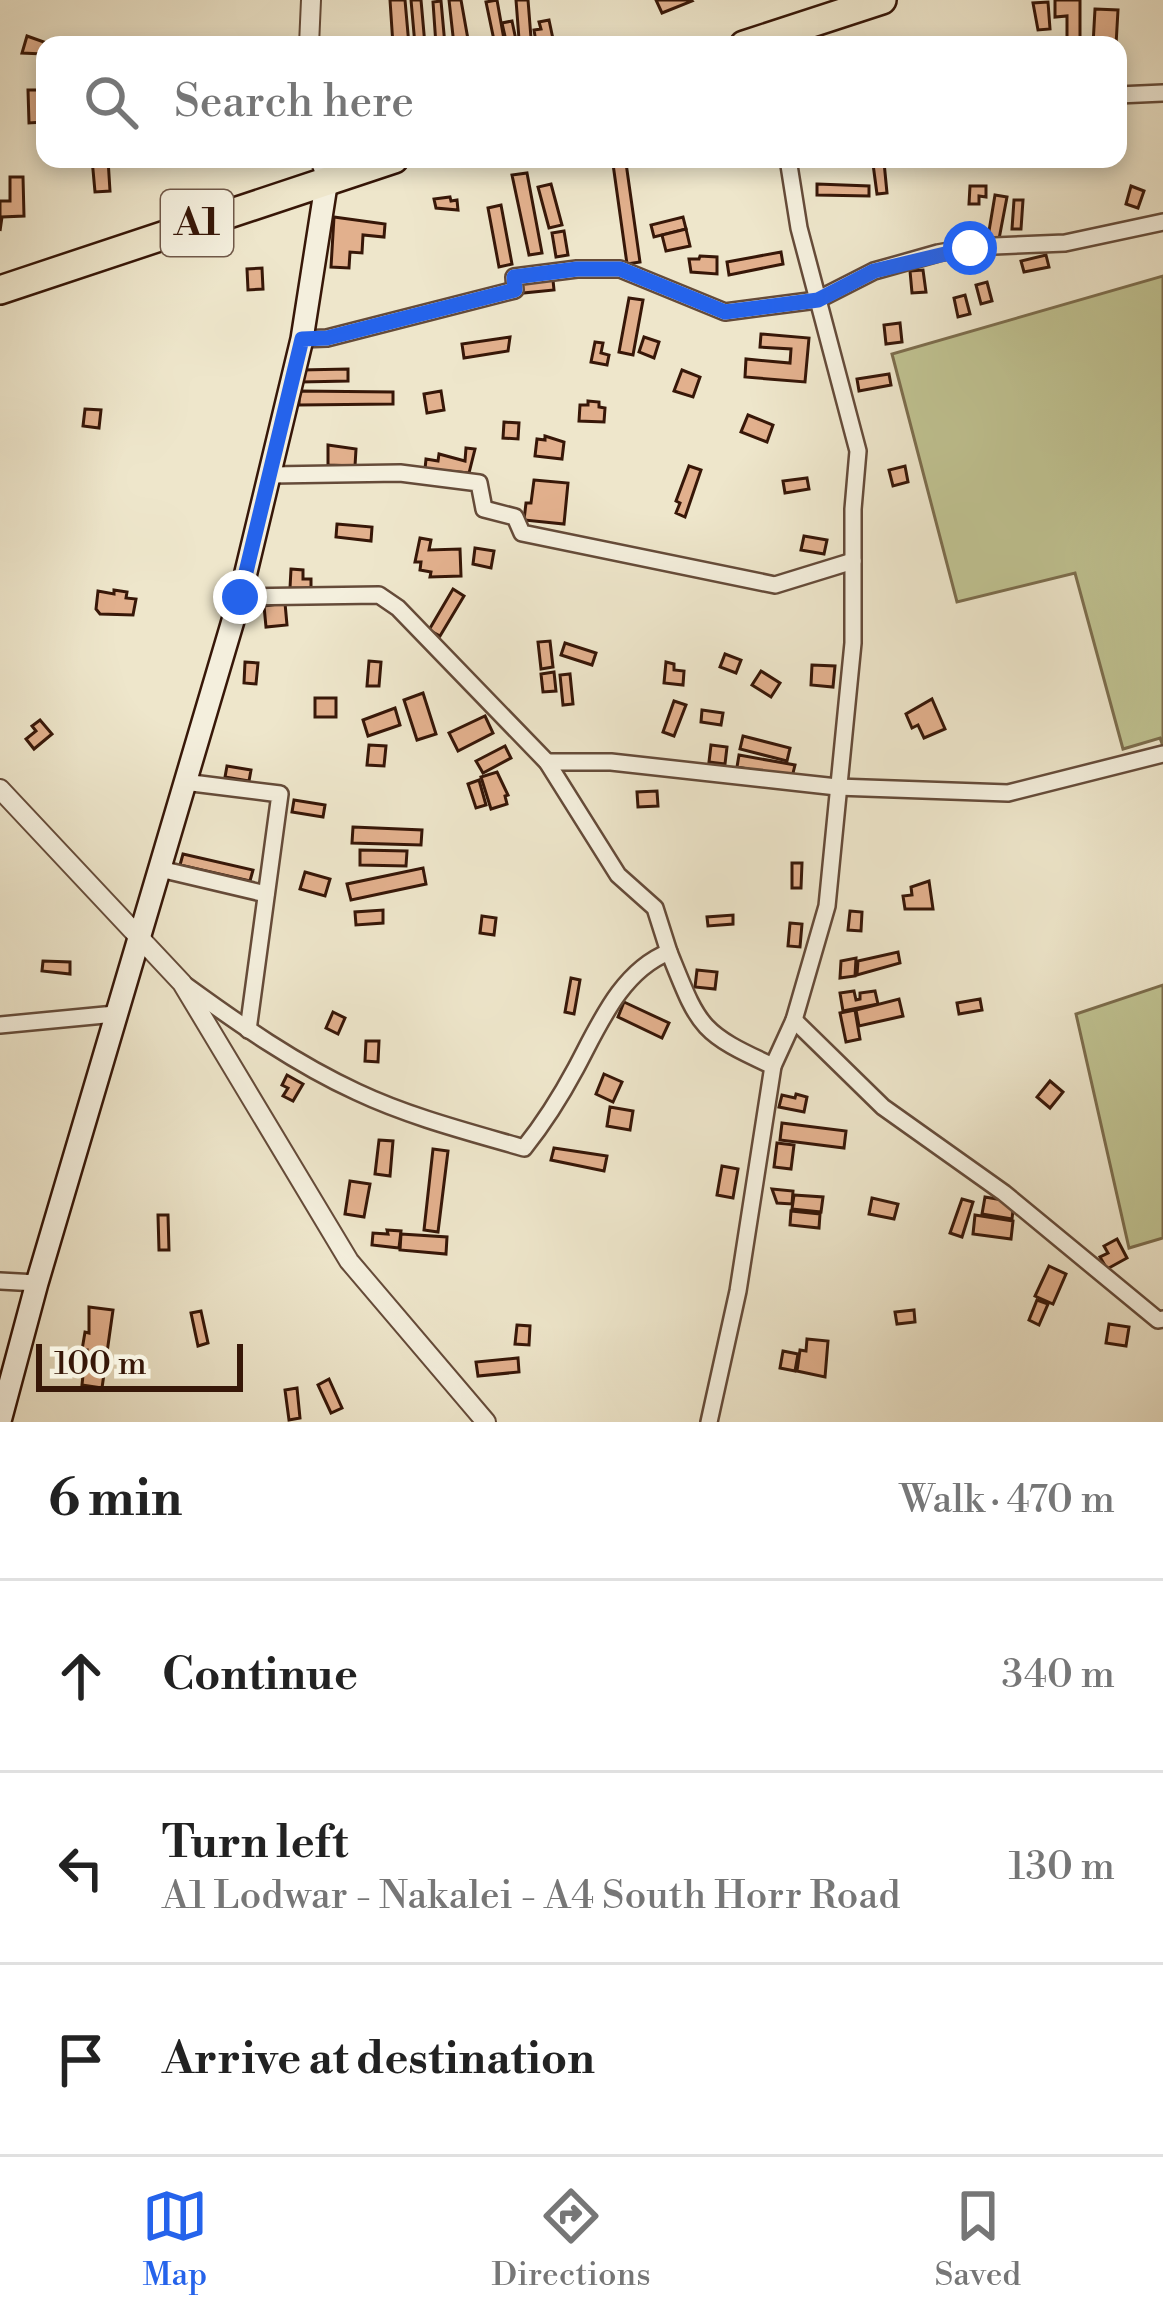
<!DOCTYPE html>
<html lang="en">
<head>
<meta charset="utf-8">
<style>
	:root { --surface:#fff; --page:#f2f2f2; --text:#222; --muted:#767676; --line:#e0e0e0; --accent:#2563eb }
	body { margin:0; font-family:"Libre Bodoni",serif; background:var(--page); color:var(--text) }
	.scale { position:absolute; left:36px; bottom:30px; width:207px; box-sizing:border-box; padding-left:12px; border:6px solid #371708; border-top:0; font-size:33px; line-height:42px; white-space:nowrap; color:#371708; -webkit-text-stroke:9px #f4efdd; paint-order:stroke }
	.stop { position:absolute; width:36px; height:36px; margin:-27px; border:9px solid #2563eb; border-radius:50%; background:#fff }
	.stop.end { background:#2563eb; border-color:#fff; box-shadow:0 3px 12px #0008 }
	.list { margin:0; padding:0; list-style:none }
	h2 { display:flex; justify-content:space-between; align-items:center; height:156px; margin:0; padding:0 48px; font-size:51px }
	h2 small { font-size:39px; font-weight:400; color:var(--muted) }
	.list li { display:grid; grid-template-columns:78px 1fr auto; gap:36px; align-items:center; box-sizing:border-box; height:192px; padding:0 48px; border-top:3px solid var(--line) }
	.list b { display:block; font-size:45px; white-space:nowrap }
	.list p { margin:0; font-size:39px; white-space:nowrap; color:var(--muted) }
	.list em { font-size:39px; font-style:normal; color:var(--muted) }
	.icon { flex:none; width:66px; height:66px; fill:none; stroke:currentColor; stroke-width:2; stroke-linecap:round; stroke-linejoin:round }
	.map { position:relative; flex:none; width:1163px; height:1422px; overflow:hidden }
	.search { position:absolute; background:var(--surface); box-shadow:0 6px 18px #0003; left:36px; right:36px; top:36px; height:132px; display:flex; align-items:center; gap:30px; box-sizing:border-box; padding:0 42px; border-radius:24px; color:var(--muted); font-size:45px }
	.sheet { height:732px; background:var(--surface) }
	nav { display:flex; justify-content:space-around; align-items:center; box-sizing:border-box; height:168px; border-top:3px solid var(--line); background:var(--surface); font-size:33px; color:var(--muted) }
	nav a { display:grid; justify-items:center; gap:6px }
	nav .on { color:var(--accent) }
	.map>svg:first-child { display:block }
	.green { fill:#c0c392; stroke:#7c6d4d; stroke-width:3 }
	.building { fill:#e2b08d; stroke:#371708; stroke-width:3 }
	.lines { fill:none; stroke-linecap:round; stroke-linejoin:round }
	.minor-casing { stroke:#654b39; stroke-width:20 }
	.tertiary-casing { stroke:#654b39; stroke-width:22 }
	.secondary-casing { stroke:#371708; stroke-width:26 }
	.trunk-casing { stroke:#371708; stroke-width:32 }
	.minor { stroke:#f4efdd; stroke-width:15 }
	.tertiary { stroke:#f4efdd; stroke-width:18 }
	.secondary { stroke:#f4efdd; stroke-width:21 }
	.trunk { stroke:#eee6cb; stroke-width:27 }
	.route { stroke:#2563eb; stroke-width:15 }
	.labels { text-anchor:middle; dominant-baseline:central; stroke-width:9; stroke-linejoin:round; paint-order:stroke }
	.shield { fill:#f4efdd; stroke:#705848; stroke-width:3 }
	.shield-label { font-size:39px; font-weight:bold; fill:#371708 }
</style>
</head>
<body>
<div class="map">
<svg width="1163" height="1422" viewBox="0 0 1163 1422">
	<rect width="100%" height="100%" fill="#eee6cb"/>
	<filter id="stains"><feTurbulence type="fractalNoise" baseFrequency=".00167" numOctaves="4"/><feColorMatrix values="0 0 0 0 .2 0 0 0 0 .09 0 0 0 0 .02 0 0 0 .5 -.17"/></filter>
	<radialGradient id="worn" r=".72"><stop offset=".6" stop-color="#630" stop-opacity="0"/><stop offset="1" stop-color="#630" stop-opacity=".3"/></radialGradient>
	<g class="green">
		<polygon points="1163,276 1163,746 1160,738 1123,749 1075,573 957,602 892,354"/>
		<polygon points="1163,985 1163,1238 1129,1248 1076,1014"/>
	</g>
	<g class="building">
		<polygon points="390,0 405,0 409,45 393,45"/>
		<polygon points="411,0 421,0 425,45 415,45"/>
		<polygon points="449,0 461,0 469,45 454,45"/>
		<polygon points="497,0 505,45 495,45 486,2"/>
		<polygon points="516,0 528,0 531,38 519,39"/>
		<polygon points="656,0 691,0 692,1 662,13"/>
		<polygon points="1055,0 1080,0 1080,45 1067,45 1067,16 1055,17"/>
		<polygon points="441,1 445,45 436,45 433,2"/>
		<polygon points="1048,2 1050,29 1038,30 1033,3"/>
		<polygon points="1095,9 1118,10 1116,45 1093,45"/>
		<polygon points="549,20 553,39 536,42 534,30 541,29 539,22"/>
		<polygon points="512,21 517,45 507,45 502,23"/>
		<polygon points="27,36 44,42 43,54 22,53"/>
		<polygon points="28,90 42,90 43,122 29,123"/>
		<polygon points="92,159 108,159 110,191 95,192"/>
		<polygon points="884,162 887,193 877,194 873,164"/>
		<polygon points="626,163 640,262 627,264 613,164"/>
		<polygon points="527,173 542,253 529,255 512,175"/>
		<polygon points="10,177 23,177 24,216 2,217 0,231 0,201 10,201"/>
		<polygon points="551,184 562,225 549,228 538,187"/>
		<polygon points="817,184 869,186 869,196 817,195"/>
		<polygon points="970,186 986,186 986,197 979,196 979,204 969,204"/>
		<polygon points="1131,186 1144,191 1138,208 1126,204"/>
		<polygon points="995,195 1007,197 999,239 988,237"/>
		<polygon points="450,197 451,201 457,200 458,210 436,208 434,199"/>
		<polygon points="1014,200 1023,200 1021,229 1012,229"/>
		<polygon points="501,205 512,264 499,267 488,208"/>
		<polygon points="334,217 385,224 384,237 363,235 362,253 350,252 349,268 331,267"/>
		<polygon points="683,217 686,229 654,237 651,225"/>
		<polygon points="686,229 690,246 666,251 662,235"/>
		<polygon points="564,231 568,255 556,257 552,233"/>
		<polygon points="781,252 783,264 729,275 727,262"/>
		<polygon points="1046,255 1049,267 1024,272 1021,261"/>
		<polygon points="700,256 717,257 717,274 691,272 689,259 699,259"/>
		<polygon points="262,268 263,289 248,290 247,269"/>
		<polygon points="923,270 926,292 912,293 910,271"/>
		<polygon points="553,280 554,290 523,293 522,283"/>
		<polygon points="987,282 992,301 981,304 976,285"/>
		<polygon points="965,295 970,314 958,317 954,298"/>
		<polygon points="629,298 643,300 633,355 619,352"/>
		<polygon points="900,323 902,342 886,344 884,325"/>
		<polygon points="761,334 809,338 805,382 745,377 746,359 790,363 791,349 760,347"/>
		<polygon points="510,337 508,351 464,358 462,344"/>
		<polygon points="644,337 659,342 654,358 639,352"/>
		<polygon points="595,342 603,343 601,353 609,355 607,365 591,362"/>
		<polygon points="348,369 348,381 301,382 301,370"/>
		<polygon points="682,370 700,377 693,397 674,391"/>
		<polygon points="889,374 891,385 859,391 857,379"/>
		<polygon points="299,391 393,392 393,404 299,405"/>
		<polygon points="441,391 444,410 427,413 424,394"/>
		<polygon points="588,401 599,402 599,407 605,408 604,422 579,421 580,405 588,405"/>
		<polygon points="85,409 101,410 99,428 83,426"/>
		<polygon points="748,415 773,425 767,442 741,432"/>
		<polygon points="504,422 519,423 518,439 503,438"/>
		<polygon points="545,436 564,442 562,459 535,456 537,439 545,440"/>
		<polygon points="328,445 356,449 355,466 328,465"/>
		<polygon points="466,448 475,449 469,473 425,469 426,459 438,461 439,454 465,461"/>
		<polygon points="689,466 701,470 685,517 676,513 680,503 676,501"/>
		<polygon points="905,466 908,482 893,486 889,470"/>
		<polygon points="807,478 809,489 785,493 783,481"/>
		<polygon points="534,480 568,483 564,524 524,520 526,503 531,503"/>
		<polygon points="337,524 372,527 371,541 336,537"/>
		<polygon points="804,536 827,540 824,554 801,550"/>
		<polygon points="420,538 431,540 429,550 460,549 461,576 430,577 431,572 420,570 421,562 415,562"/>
		<polygon points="475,548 494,551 491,568 473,564"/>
		<polygon points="291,569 303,570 303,579 311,579 311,589 290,588"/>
		<polygon points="453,589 464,596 440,636 429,630"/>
		<polygon points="114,590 127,592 126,598 136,599 133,615 100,614 96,609 98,591 114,594"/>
		<polygon points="285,603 287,625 266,627 264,606"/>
		<polygon points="550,641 553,667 541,669 538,642"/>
		<polygon points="565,643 596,653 592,665 561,655"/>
		<polygon points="725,654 741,660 736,673 720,667"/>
		<polygon points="369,661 381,662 379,686 367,686"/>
		<polygon points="245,662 258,663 256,684 244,683"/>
		<polygon points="666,662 674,664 674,670 684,671 683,685 664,683"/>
		<polygon points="812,665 835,666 833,687 811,685"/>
		<polygon points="761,671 780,683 771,697 752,685"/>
		<polygon points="554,672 556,691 543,692 541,674"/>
		<polygon points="570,674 573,704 563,705 560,675"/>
		<polygon points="423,693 436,734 417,740 404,700"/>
		<rect x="315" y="698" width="21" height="19"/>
		<polygon points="932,699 945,729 924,738 918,725 912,728 906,714"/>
		<polygon points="674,701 686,705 674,736 663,732"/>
		<polygon points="395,708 400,725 368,736 363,720"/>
		<polygon points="702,710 723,713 721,725 701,722"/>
		<polygon points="485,716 493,733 458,751 449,733"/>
		<polygon points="40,720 52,734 34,749 26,739 36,731 32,726"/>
		<polygon points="743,736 790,748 787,761 740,749"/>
		<polygon points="369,745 386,746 384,766 367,765"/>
		<polygon points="711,745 727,747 725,764 709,762"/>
		<polygon points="505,746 511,758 483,773 476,761"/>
		<polygon points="739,755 795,765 792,777 737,767"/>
		<polygon points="227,766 251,770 249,781 225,777"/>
		<polygon points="497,772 508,795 505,796 507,804 491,809 481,777"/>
		<polygon points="479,780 486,805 476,808 468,784"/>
		<polygon points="657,791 658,806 638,807 637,792"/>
		<polygon points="294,800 325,805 323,817 292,812"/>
		<polygon points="353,827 422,830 421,845 352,843"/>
		<polygon points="360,850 407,851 406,866 360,865"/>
		<polygon points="183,854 253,870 250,881 180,865"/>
		<polygon points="792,863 802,863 801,888 792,888"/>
		<polygon points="423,868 426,884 351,900 347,884"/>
		<polygon points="305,872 330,879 325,896 300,889"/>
		<polygon points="929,881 933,909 905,909 903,896 912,895 911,887"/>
		<polygon points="383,910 383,923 356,925 355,912"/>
		<polygon points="850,911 862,912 861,931 848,930"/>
		<polygon points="733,915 733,924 708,926 707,917"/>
		<polygon points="482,916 496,918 494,935 480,933"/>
		<polygon points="790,923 802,924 800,947 788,946"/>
		<polygon points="898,952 900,963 857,975 858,961"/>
		<polygon points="856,958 855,976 840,978 841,961"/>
		<polygon points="43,961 70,962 70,974 42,971"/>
		<polygon points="697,970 717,972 715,989 695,987"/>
		<polygon points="571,978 580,980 574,1014 565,1012"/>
		<polygon points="854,991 856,1000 860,999 860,993 875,991 878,1004 843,1011 840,993"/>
		<polygon points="899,999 903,1016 859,1026 856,1010"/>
		<polygon points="980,999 982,1010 959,1014 957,1003"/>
		<polygon points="624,1002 669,1023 662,1038 618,1017"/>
		<polygon points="855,1010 860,1039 846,1042 840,1013"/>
		<polygon points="333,1012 345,1018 338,1034 326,1028"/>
		<polygon points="366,1041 379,1041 378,1062 365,1061"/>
		<polygon points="604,1074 622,1082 613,1102 596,1094"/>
		<polygon points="287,1075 303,1084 293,1101 283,1096 288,1088 282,1085"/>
		<polygon points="1050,1081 1063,1092 1050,1108 1037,1097"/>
		<polygon points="796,1094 807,1097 804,1112 779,1107 782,1095 795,1098"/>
		<polygon points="610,1107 633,1111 630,1130 607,1126"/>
		<polygon points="782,1123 846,1131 844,1148 780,1140"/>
		<polygon points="379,1140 393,1141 390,1176 375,1174"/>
		<polygon points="777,1143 794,1145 791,1169 774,1167"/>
		<polygon points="554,1148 607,1156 604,1171 551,1160"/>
		<polygon points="433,1149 448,1151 438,1232 424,1230"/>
		<polygon points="722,1166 738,1169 733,1198 717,1195"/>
		<polygon points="350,1181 370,1184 364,1217 345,1214"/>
		<polygon points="772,1189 793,1191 792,1204 777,1203"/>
		<polygon points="794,1195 823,1197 821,1212 792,1209"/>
		<polygon points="985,1197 1014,1202 1012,1219 982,1214"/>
		<polygon points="872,1198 898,1204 894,1219 869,1214"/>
		<polygon points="962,1199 973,1202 962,1237 950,1233"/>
		<polygon points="791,1211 820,1214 819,1228 790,1225"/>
		<polygon points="158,1215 168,1215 169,1250 159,1250"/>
		<polygon points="975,1215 1013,1221 1011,1239 973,1234"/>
		<polygon points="387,1230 401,1231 399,1248 372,1245 373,1233 388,1234"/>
		<polygon points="401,1234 447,1237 446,1254 400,1250"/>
		<polygon points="1117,1239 1127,1258 1107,1269 1100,1257 1108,1253 1104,1246"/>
		<polygon points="1049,1266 1066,1274 1053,1304 1035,1296"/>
		<polygon points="1037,1300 1048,1304 1039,1325 1029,1320"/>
		<polygon points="89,1307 113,1310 102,1388 82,1385 83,1375 79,1375 81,1356 86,1357 87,1350 82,1350 85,1332 89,1333"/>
		<polygon points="914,1310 915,1322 897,1324 895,1312"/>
		<polygon points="201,1311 208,1343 198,1346 191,1313"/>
		<polygon points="1109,1324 1129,1327 1126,1346 1106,1343"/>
		<polygon points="517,1325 530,1326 529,1345 515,1344"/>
		<polygon points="807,1339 828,1341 825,1377 797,1371 800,1350 806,1351"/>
		<polygon points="783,1351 798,1354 795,1371 780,1368"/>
		<polygon points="518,1358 519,1372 478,1376 476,1362"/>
		<polygon points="329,1379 342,1408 331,1413 318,1385"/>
		<polygon points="297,1388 300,1418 289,1420 285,1390"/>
	</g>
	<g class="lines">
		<g class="minor-casing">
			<g id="minor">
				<polyline points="1118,95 1163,93"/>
				<polyline points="302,339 327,338 515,290 514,277 577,269 620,269 725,312 817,300 874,271 938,253 971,247 1065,243 1163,222"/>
				<polyline points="271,475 400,473 479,483 484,509 515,517 522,533 775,585 853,561"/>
				<polyline points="240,597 379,595 398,608 547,762 618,875 655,908 669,952"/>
				<polyline points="547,762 611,762 837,787 1008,793 1163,754"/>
				<polyline points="184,782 280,794 248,1030"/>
				<polyline points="160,869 266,894"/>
				<path d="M 184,984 C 239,1024 296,1064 357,1092 C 410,1117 469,1132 524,1148 C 544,1123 561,1096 576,1068 C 599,1025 621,971 669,952 C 699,1026 698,1032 773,1066"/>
				<polyline points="794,1020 883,1107 1004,1193 1158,1320 1163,1319"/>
				<polyline points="0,1025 115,1014"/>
				<polyline points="0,1281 37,1283"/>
				<polyline points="709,1422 738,1291 773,1066 794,1020 827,906 853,643 853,509 858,451 799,228 788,159"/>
			</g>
		</g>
		<g class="tertiary-casing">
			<g id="tertiary">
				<polyline points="309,45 311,0"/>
				<polyline points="320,159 327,179"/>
				<polyline points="0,789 182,983 349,1261 486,1422"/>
			</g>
		</g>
		<g class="secondary-casing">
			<polyline id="secondary" points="0,1421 37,1283 240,597 302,339 327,179"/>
		</g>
		<g class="trunk-casing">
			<g id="trunk">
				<polyline points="744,45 882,0"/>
				<polyline points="0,290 394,159"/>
			</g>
		</g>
		<use href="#minor" class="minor"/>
		<use href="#tertiary" class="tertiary"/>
		<use href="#secondary" class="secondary"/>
		<use href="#trunk" class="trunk"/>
	</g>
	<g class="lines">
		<polyline class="route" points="240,597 302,339 327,338 515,290 514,277 577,269 620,269 725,312 818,300 874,271 970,248"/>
	</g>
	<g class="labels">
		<rect class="shield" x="161" y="190" width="72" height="66" rx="9"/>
		<g class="shield-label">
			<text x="197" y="223">A1</text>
		</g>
	</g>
	<rect width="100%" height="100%" filter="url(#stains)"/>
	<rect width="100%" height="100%" fill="url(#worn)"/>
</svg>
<div class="scale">100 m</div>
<div class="stop" style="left:970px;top:248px"></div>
<div class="stop end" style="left:240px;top:597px"></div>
<div class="search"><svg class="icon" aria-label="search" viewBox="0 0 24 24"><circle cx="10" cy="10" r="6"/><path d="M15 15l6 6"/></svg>Search here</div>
</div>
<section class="sheet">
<h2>6 min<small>Walk · 470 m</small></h2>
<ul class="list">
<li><svg class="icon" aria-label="ahead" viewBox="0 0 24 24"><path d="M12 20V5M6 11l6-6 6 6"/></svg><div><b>Continue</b></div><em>340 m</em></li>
<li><svg class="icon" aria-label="left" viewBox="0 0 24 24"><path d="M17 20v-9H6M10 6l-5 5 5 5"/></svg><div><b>Turn left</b><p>A1 Lodwar - Nakalei - A4 South Horr Road</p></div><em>130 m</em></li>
<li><svg class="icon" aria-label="arrive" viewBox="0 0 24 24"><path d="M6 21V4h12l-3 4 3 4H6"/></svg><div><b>Arrive at destination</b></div></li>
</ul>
</section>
<nav>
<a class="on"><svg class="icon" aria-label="map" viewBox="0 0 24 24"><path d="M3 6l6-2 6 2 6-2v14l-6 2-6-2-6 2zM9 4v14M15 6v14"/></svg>Map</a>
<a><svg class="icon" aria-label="directions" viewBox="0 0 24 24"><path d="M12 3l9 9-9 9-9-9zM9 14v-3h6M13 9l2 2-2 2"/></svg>Directions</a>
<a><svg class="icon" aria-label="saved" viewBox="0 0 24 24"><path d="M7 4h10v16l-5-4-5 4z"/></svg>Saved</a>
</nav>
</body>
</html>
